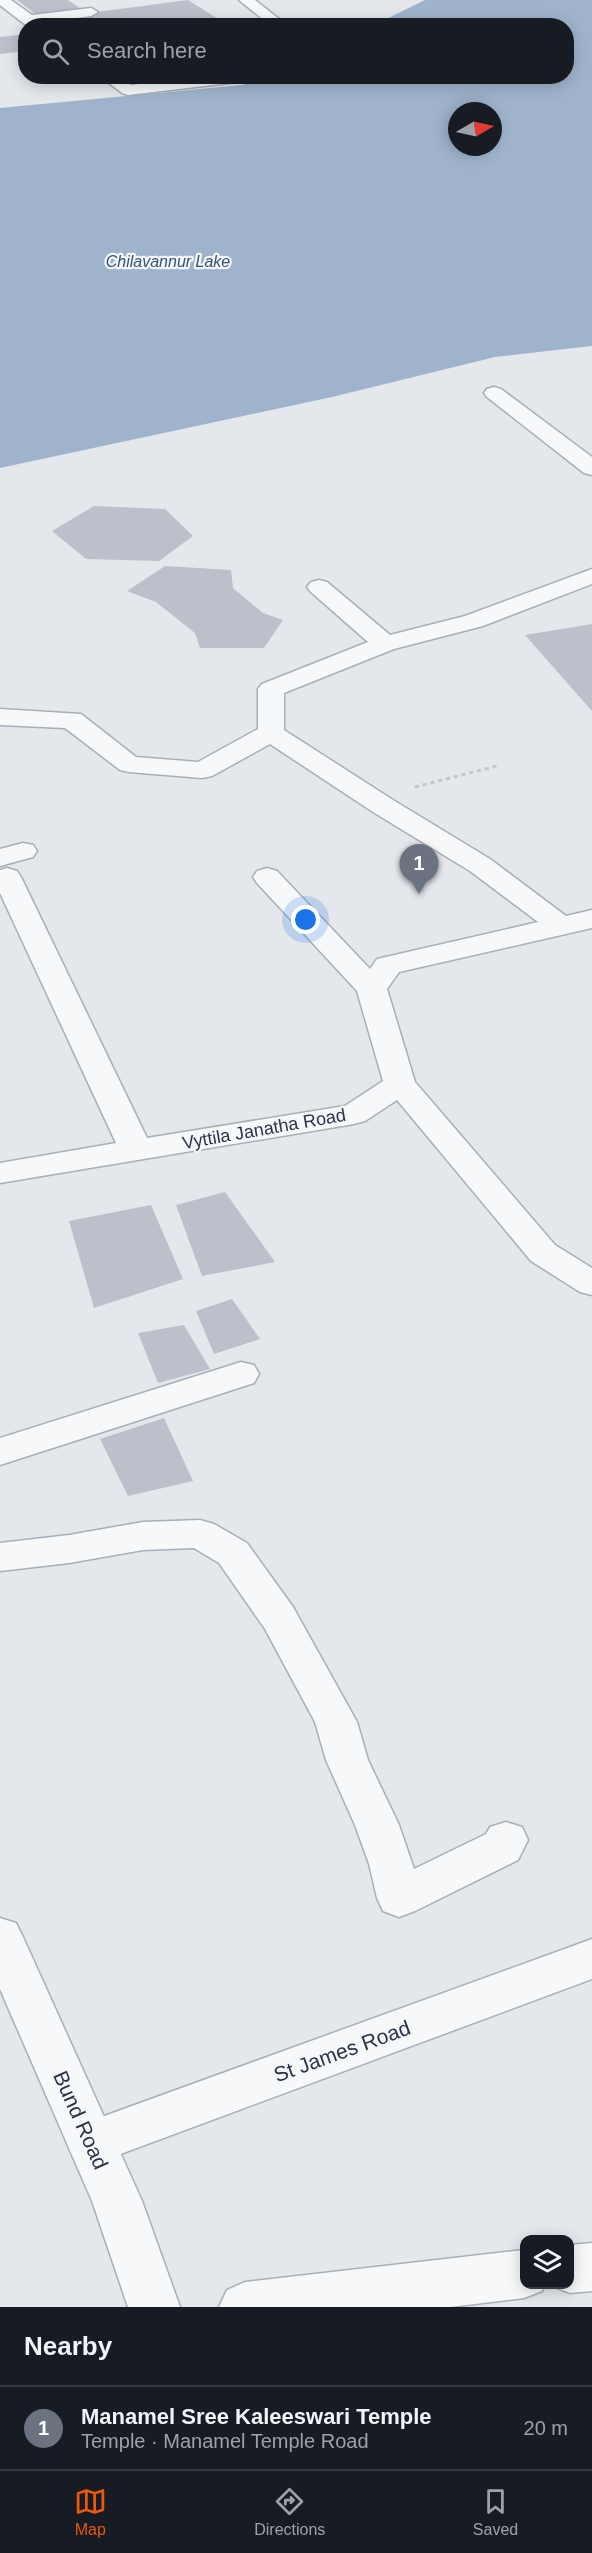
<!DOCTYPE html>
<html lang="en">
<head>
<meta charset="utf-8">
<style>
	:root { --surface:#171b24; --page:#242831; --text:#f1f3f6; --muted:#9ea1a6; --line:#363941; --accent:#ea580c }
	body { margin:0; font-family:Arial,sans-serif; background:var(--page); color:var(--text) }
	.controls { position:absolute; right:18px; bottom:18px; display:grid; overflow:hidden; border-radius:12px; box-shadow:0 3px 15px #0003 }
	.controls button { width:54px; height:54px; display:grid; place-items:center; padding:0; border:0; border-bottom:2px solid var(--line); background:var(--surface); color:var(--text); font:30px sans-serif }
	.compass { position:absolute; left:448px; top:102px; width:54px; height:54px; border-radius:50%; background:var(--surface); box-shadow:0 3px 15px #0003; rotate:81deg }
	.you { position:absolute; left:306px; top:920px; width:21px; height:21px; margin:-15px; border:4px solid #fff; border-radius:50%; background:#1a73e8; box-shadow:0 0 0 9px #1a73e833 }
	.badge { display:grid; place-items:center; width:39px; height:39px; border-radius:50%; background:var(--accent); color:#fff; font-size:20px; font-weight:700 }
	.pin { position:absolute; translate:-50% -50px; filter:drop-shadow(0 2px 3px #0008) }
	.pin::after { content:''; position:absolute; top:32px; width:21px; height:18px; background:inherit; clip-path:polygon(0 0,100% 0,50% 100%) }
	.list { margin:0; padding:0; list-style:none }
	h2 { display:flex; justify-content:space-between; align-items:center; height:78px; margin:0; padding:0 24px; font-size:26px }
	h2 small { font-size:20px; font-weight:400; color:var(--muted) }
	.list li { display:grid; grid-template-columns:39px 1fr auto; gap:18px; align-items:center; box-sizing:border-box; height:84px; padding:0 24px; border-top:2px solid var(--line) }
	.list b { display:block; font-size:22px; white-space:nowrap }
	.list p { margin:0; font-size:20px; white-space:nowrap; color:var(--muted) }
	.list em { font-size:20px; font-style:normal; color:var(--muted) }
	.icon { flex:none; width:33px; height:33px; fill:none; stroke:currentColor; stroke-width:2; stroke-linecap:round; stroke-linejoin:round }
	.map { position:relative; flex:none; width:592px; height:2307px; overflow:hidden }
	.search { position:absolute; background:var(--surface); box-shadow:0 3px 15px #0003; left:18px; right:18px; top:18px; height:66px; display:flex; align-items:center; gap:15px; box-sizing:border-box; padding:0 21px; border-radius:24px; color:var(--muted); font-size:22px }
	.sheet { height:162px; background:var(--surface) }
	nav { display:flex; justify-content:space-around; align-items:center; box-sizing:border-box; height:84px; border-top:2px solid var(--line); background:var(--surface); font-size:16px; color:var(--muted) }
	nav a { display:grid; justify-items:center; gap:3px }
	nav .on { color:var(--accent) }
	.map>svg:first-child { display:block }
	.water { fill:#9fb4cc; fill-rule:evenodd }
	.building { fill:#bbc0ca }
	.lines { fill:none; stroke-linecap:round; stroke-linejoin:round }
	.minor-casing { stroke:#a9aeb7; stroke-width:3 }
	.tertiary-casing { stroke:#a9aeb7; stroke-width:3 }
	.path { stroke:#c2c5cb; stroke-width:3; stroke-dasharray:4 4; stroke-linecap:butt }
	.minor { fill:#f7f8fa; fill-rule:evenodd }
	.tertiary { fill:#f7f8fa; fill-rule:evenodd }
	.labels { text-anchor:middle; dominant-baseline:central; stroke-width:4.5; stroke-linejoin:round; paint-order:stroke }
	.far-water-label { font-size:16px; font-style:italic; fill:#34527a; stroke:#f4f6f9 }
	.street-label { font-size:18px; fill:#2b3445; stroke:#f4f6f9 }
	.near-street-label { font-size:21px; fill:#2b3445; stroke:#f4f6f9 }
</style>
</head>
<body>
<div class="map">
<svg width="592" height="2307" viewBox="0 0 592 2307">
	<rect width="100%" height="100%" fill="#e4e7ec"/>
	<path class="water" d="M 425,0 L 592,0 L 592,346 L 495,357 L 332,397 L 0,468 L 0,108 L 242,85 L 269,77 L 566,76 L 566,26 L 374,25 ZM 457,111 L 493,111 L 493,147 L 457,147 Z"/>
	<g class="building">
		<polygon points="17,0 68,0 81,9 37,15"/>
		<polygon points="188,0 229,26 53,26 44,19"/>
		<polygon points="26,34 26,51 0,54 0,37"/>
		<polygon points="121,76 208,76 133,87"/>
		<polygon points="94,506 165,509 193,536 159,561 86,559 52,531"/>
		<polygon points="165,566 231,570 233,588 263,613 283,620 264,648 200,648 195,633 156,602 127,591"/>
		<polygon points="592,624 592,711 525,635"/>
		<polygon points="225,1192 275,1262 202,1276 176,1205"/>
		<polygon points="151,1205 183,1279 94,1308 69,1221"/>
		<polygon points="232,1299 260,1339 214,1354 196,1311"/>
		<polygon points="184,1325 210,1369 158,1383 138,1333"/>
		<polygon points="164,1418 193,1481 128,1496 100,1439"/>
	</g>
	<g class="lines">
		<g class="minor-casing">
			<g id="minor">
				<polygon points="0,0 11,0 32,15 91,8 98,12 91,16 42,23 44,26 27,26 0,5"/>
				<polygon points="239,0 255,0 288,26 271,26"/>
				<polygon points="100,76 119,76 131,85 202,76 246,77 238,82 128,95 122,93"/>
				<polygon points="494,387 501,389 592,457 592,475 584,473 487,397 484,393 487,389"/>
				<polygon points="592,569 592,584 483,626 394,649 284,693 284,730 393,800 490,859 566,916 592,910 592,928 399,972 387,989 415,1082 555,1245 592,1268 592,1295 580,1292 531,1261 397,1100 365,1121 354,1124 0,1183 0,1163 116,1143 0,893 0,870 7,868 17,871 21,877 147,1138 345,1106 383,1081 357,991 257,883 253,877 257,871 267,868 277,871 370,969 377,959 538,922 470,871 373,812 270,744 212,776 202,778 129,772 120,770 65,728 0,725 0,709 81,714 136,757 198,762 258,729 258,689 262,684 368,642 311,592 307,587 311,582 319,580 327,582 390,635 465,616"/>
				<polygon points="23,843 33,845 37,851 33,857 0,866 0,849"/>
				<polygon points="241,1362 254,1365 259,1374 254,1383 0,1465 0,1438"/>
				<polygon points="200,1520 214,1524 247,1543 293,1607 357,1722 368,1760 399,1825 414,1869 486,1834 490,1827 506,1822 522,1827 528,1840 518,1860 415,1911 399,1917 383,1911 377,1898 369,1864 355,1825 326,1760 315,1722 265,1629 219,1563 194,1548 143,1550 69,1563 0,1571 0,1543 69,1535 143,1522"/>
				<polygon points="592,1939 592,1979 91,2165 74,2159 67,2143 74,2127"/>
			</g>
		</g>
		<g class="tertiary-casing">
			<g id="tertiary">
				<polygon points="0,1918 16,1923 23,1937 142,2201 180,2307 128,2307 92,2201 0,1989"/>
				<polygon points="592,2243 592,2291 570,2293 552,2286 570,2284 570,2245"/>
				<polygon points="524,2250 524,2284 545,2284 542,2291 524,2298 450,2307 219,2307 227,2290 245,2282"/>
			</g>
		</g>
		<polyline class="path" points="415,787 497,766"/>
		<use href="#minor" class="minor"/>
		<use href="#tertiary" class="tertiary"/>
	</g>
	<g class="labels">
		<g class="far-water-label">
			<text x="168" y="261">Chilavannur Lake</text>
		</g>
		<g class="street-label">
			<text transform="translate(264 1129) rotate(-10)">Vyttila Janatha Road</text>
		</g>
		<g class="near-street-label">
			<text transform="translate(342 2051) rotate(-20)">St James Road</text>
			<text transform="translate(81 2120) rotate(66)">Bund Road</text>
		</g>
	</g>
</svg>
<div class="controls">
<button><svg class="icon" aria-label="layers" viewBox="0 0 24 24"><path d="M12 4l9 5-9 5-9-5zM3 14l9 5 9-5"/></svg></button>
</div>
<svg class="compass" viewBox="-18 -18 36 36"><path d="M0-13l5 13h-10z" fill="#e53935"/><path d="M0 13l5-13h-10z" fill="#9ea1a6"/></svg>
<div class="you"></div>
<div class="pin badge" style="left:419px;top:894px;background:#6b7280">1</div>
<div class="search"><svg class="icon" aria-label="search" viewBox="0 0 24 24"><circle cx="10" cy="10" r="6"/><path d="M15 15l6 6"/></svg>Search here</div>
</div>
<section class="sheet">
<h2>Nearby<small></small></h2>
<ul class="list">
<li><span class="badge" style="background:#6b7280">1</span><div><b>Manamel Sree Kaleeswari Temple</b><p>Temple · Manamel Temple Road</p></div><em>20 m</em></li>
</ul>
</section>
<nav>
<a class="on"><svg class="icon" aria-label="map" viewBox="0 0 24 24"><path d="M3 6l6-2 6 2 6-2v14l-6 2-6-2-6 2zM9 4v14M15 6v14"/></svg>Map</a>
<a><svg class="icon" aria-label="directions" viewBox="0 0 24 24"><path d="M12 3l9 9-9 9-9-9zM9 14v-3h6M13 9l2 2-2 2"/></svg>Directions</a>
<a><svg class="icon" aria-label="saved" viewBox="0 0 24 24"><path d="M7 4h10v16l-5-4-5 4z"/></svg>Saved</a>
</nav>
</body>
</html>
